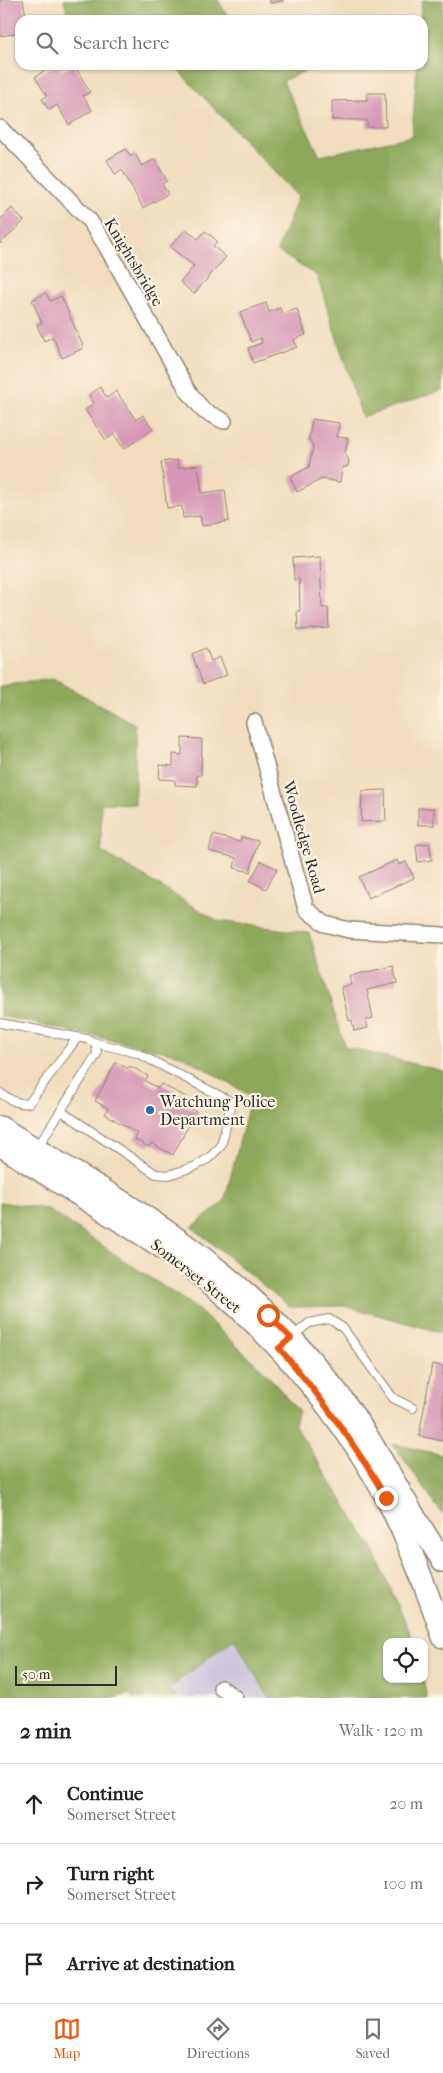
<!DOCTYPE html>
<html lang="en">
<head>
<meta charset="utf-8">
<style>
	:root { --surface:#fff; --page:#f2f2f2; --text:#222; --muted:#767676; --line:#e0e0e0; --accent:#ea580c }
	body { margin:0; font-family:"IM FELL French Canon",serif; background:var(--page); color:var(--text) }
	.controls { position:absolute; right:15px; bottom:15px; display:grid; overflow:hidden; border-radius:10px; box-shadow:0 1px 4px #0004 }
	.controls button { width:45px; height:45px; display:grid; place-items:center; padding:0; border:0; border-bottom:1px solid var(--line); background:var(--surface); color:var(--text); font:25px sans-serif }
	.scale { position:absolute; left:15px; bottom:12px; width:102px; box-sizing:border-box; padding-left:5px; border:2px solid #2b2b2b; border-top:0; font-size:14px; line-height:18px; white-space:nowrap; color:#2b2b2b; -webkit-text-stroke:4px #fcf5e5; paint-order:stroke }
	.stop { position:absolute; width:15px; height:15px; margin:-11px; border:4px solid #ea580c; border-radius:50%; background:#fff }
	.stop.end { background:#ea580c; border-color:#fff; box-shadow:0 1px 5px #0008 }
	.list { margin:0; padding:0; list-style:none }
	h2 { display:flex; justify-content:space-between; align-items:center; height:65px; margin:0; padding:0 20px; font-size:21px }
	h2 small { font-size:16px; font-weight:400; color:var(--muted) }
	.list li { display:grid; grid-template-columns:32px 1fr auto; gap:15px; align-items:center; box-sizing:border-box; height:80px; padding:0 20px; border-top:1px solid var(--line) }
	.list b { display:block; font-size:19px; white-space:nowrap }
	.list p { margin:0; font-size:16px; white-space:nowrap; color:var(--muted) }
	.list em { font-size:16px; font-style:normal; color:var(--muted) }
	.icon { flex:none; width:28px; height:28px; fill:none; stroke:currentColor; stroke-width:2; stroke-linecap:round; stroke-linejoin:round }
	.map { position:relative; flex:none; width:443px; height:1698px; overflow:hidden }
	.search { position:absolute; background:var(--surface); box-shadow:0 1px 4px #0004; left:15px; right:15px; top:15px; height:55px; display:flex; align-items:center; gap:12px; box-sizing:border-box; padding:0 18px; border-radius:15px; color:var(--muted); font-size:19px }
	.sheet { height:305px; background:var(--surface) }
	nav { display:flex; justify-content:space-around; align-items:center; box-sizing:border-box; height:70px; border-top:1px solid var(--line); background:var(--surface); font-size:14px; color:var(--muted) }
	nav a { display:grid; justify-items:center; gap:2px }
	nav .on { color:var(--accent) }
	.map>svg:first-child { display:block }
	.industrial { fill:#c6c0da }
	.forest { fill:#8da85a; stroke:#5c6a42 }
	.building { fill:#d697b6 }
	.lines { fill:none; stroke-linecap:round; stroke-linejoin:round }
	.service-casing { stroke:#8e8474; stroke-width:10 }
	.minor-casing { stroke:#8e8474; stroke-width:18 }
	.secondary-casing { stroke:#8e8474; stroke-width:24 }
	.service { stroke:#fff; stroke-width:8 }
	.minor { stroke:#fff; stroke-width:15 }
	.secondary { stroke:#fff; stroke-width:21 }
	.route { stroke:#ea580c; stroke-width:6 }
	.poi-dot { fill:#1f6fb2; stroke:#fcf5e5; stroke-width:2 }
	.labels { text-anchor:middle; dominant-baseline:central; stroke-width:4.5; stroke-linejoin:round; paint-order:stroke }
	.street-label { font-size:16px; fill:#2b2b2b; stroke:#fcf5e5 }
	.poi-label { font-size:16px; fill:#2b2b2b; stroke:#fcf5e5; text-anchor:start }
</style>
</head>
<body>
<div class="map">
<svg width="443" height="1698" viewBox="0 0 443 1698">
	<rect width="100%" height="100%" fill="#fcf5e5"/>
	<filter id="ink" filterUnits="userSpaceOnUse"><feTurbulence type="fractalNoise" baseFrequency=".02" numOctaves="2"/><feDisplacementMap in="SourceGraphic" scale="10" xChannelSelector="R" yChannelSelector="G"/><feConvolveMatrix kernelMatrix="1 2 1 2 8 2 1 2 1" color-interpolation-filters="sRGB"/></filter>
	<filter id="wash" filterUnits="userSpaceOnUse"><feTurbulence type="fractalNoise" baseFrequency=".0096" numOctaves="4" result="noise"/><feDisplacementMap in="SourceGraphic" scale="20" xChannelSelector="R" yChannelSelector="G"/><feGaussianBlur stdDeviation="1.12" result="paint"/><feColorMatrix in="noise" values="0 0 0 0 0 0 0 0 0 0 0 0 0 0 0 0 0 1.4 0 .05"/><feComposite in="paint" operator="in"/></filter>
	<g filter="url(#wash)">
		<rect width="100%" height="100%" fill="#f1ddbd"/>
		<polygon class="industrial" points="234,1638 269,1698 178,1698 168,1689"/>
		<g class="forest">
			<polygon points="64,0 218,0 230,20 69,20"/>
			<polygon points="422,0 443,0 443,390 362,417 317,276 277,251 298,197 173,65 318,65 283,81 320,156 412,136 417,65 423,65 423,20 420,20"/>
			<polygon points="53,679 135,724 135,804 101,803 101,851 218,921 309,933 345,1047 443,1071 443,1333 345,1306 290,1307 192,1227 224,1202 251,1096 181,1055 0,1016 0,686"/>
			<polygon points="0,1202 47,1209 196,1308 268,1375 299,1412 294,1424 373,1549 414,1642 387,1642 387,1679 423,1679 427,1698 269,1698 234,1638 168,1689 178,1698 133,1698 130,1694 113,1698 0,1698"/>
			<polygon points="393,1444 443,1455 443,1515"/>
		</g>
		<g id="blocks">
			<g class="building">
				<polygon points="0,0 23,0 26,16 21,17 20,33 0,36"/>
				<polygon points="269,0 283,0 283,1 270,3"/>
				<polygon points="54,65 58,65 61,71 74,65 90,92 83,96 92,110 69,125 57,105 49,110 42,99 47,96 35,77"/>
				<polygon points="367,93 385,93 386,127 367,127 367,120 332,120 332,101 367,100"/>
				<polygon points="126,149 130,156 135,154 142,166 155,159 167,181 162,184 168,194 143,208 122,170 115,174 107,160"/>
				<polygon points="12,208 24,221 0,244 0,220"/>
				<polygon points="186,229 198,239 205,231 217,241 213,246 226,257 194,294 180,282 194,266 170,247"/>
				<polygon points="46,293 50,301 61,296 84,348 62,358 53,337 44,341 37,325 42,323 32,300"/>
				<polygon points="266,303 269,312 280,308 282,314 297,309 306,335 294,339 297,347 253,363 248,348 262,343 261,338 251,342 240,312"/>
				<polygon points="100,387 107,398 116,391 136,420 143,415 153,429 124,449 114,434 106,440 85,410 94,403 89,395"/>
				<polygon points="312,419 339,423 337,437 348,438 345,454 349,460 348,466 342,468 340,482 322,479 297,492 290,477 309,467 313,446 309,439"/>
				<polygon points="177,460 178,468 198,465 202,493 225,490 229,521 202,526 200,516 183,518 182,506 167,508 161,462"/>
				<polygon points="320,556 322,608 328,608 329,628 298,630 297,611 300,611 299,579 294,580 293,558"/>
				<polygon points="206,648 211,661 220,657 227,675 203,684 192,654"/>
				<polygon points="182,738 202,739 201,775 197,775 197,786 175,785 175,780 159,779 160,765 173,766 173,754 182,755"/>
				<polygon points="385,790 386,821 361,822 362,791"/>
				<rect x="418" y="808" width="16" height="17"/>
				<polygon points="213,835 240,842 241,837 258,841 250,872 234,868 236,858 209,851"/>
				<polygon points="429,843 432,860 418,862 416,845"/>
				<polygon points="397,860 399,865 406,862 414,878 368,898 359,877"/>
				<polygon points="261,861 277,869 266,889 250,881"/>
				<polygon points="393,966 397,983 367,990 373,1018 366,1020 368,1028 354,1031 352,1020 349,1021 341,987 351,985 349,976"/>
				<polygon points="116,1062 128,1069 130,1066 148,1076 145,1081 158,1088 161,1084 186,1097 183,1104 196,1111 173,1155 151,1143 149,1147 134,1139 137,1133 105,1114 108,1108 95,1101"/>
				<polygon points="432,1364 443,1366 443,1441 419,1436"/>
			</g>
		</g>
	</g>
	<g filter="url(#ink)">
		<use href="#blocks" fill-opacity="0" stroke="#8e8474" stroke-width="1"/>
		<g class="lines">
			<g class="service-casing">
				<g id="service">
					<polyline points="0,1023 87,1039 96,1043 97,1054 37,1148"/>
					<path d="M 0,1093 C 10,1099 17,1105 29,1103 L 77,1038"/>
					<polyline points="61,1111 156,1174 169,1175 196,1166 209,1158 221,1146 232,1102 137,1053 96,1043"/>
					<polyline points="292,1337 309,1323 329,1319 343,1328 393,1398 413,1408"/>
				</g>
			</g>
			<g class="minor-casing">
				<g id="minor">
					<polyline points="0,128 89,220 105,244 188,391 204,411 224,421"/>
					<polyline points="254,722 306,909 325,924 349,930 443,935"/>
					<polyline points="221,1688 235,1698"/>
				</g>
			</g>
			<g class="secondary-casing">
				<g id="secondary">
					<path d="M 0,1127 C 74,1173 153,1216 221,1272 C 263,1306 301,1346 334,1388 C 376,1442 404,1505 443,1561"/>
					<path d="M 0,1145 C 37,1169 75,1192 112,1216 C 140,1233 168,1250 194,1270 C 273,1333 338,1409 386,1497 C 409,1542 427,1590 443,1637"/>
				</g>
			</g>
			<use href="#service" class="service"/>
			<use href="#minor" class="minor"/>
			<use href="#secondary" class="secondary"/>
		</g>
	</g>
	<g class="lines" filter="url(#ink)">
		<path class="route" d="M 268,1315 L 291,1338 L 279,1348 C 320,1395 355,1444 386,1498"/>
	</g>
	<circle class="poi-dot" cx="150" cy="1110" r="5"/>
	<g class="labels">
		<g class="street-label">
			<text transform="translate(134 262) rotate(59)">Knightsbridge</text>
			<text transform="translate(304 837) rotate(74)">Woodledge Road</text>
			<text transform="translate(196 1276) rotate(38)">Somerset Street</text>
		</g>
		<g class="poi-label">
			<text x="160" y="1101">Watchung Police<tspan x="160" dy="18">Department</tspan></text>
		</g>
	</g>
</svg>
<div class="controls">
<button><svg class="icon" aria-label="locate" viewBox="0 0 24 24"><circle cx="12" cy="12" r="6"/><path d="M12 2v4M12 18v4M2 12h4M18 12h4"/></svg></button>
</div>
<div class="scale">50 m</div>
<div class="stop" style="left:268px;top:1315px"></div>
<div class="stop end" style="left:386px;top:1498px"></div>
<div class="search"><svg class="icon" aria-label="search" viewBox="0 0 24 24"><circle cx="10" cy="10" r="6"/><path d="M15 15l6 6"/></svg>Search here</div>
</div>
<section class="sheet">
<h2>2 min<small>Walk · 120 m</small></h2>
<ul class="list">
<li><svg class="icon" aria-label="ahead" viewBox="0 0 24 24"><path d="M12 20V5M6 11l6-6 6 6"/></svg><div><b>Continue</b><p>Somerset Street</p></div><em>20 m</em></li>
<li><svg class="icon" aria-label="right" viewBox="0 0 24 24"><path d="M7 20v-9h11M14 6l5 5-5 5"/></svg><div><b>Turn right</b><p>Somerset Street</p></div><em>100 m</em></li>
<li><svg class="icon" aria-label="arrive" viewBox="0 0 24 24"><path d="M6 21V4h12l-3 4 3 4H6"/></svg><div><b>Arrive at destination</b></div></li>
</ul>
</section>
<nav>
<a class="on"><svg class="icon" aria-label="map" viewBox="0 0 24 24"><path d="M3 6l6-2 6 2 6-2v14l-6 2-6-2-6 2zM9 4v14M15 6v14"/></svg>Map</a>
<a><svg class="icon" aria-label="directions" viewBox="0 0 24 24"><path d="M12 3l9 9-9 9-9-9zM9 14v-3h6M13 9l2 2-2 2"/></svg>Directions</a>
<a><svg class="icon" aria-label="saved" viewBox="0 0 24 24"><path d="M7 4h10v16l-5-4-5 4z"/></svg>Saved</a>
</nav>
</body>
</html>
